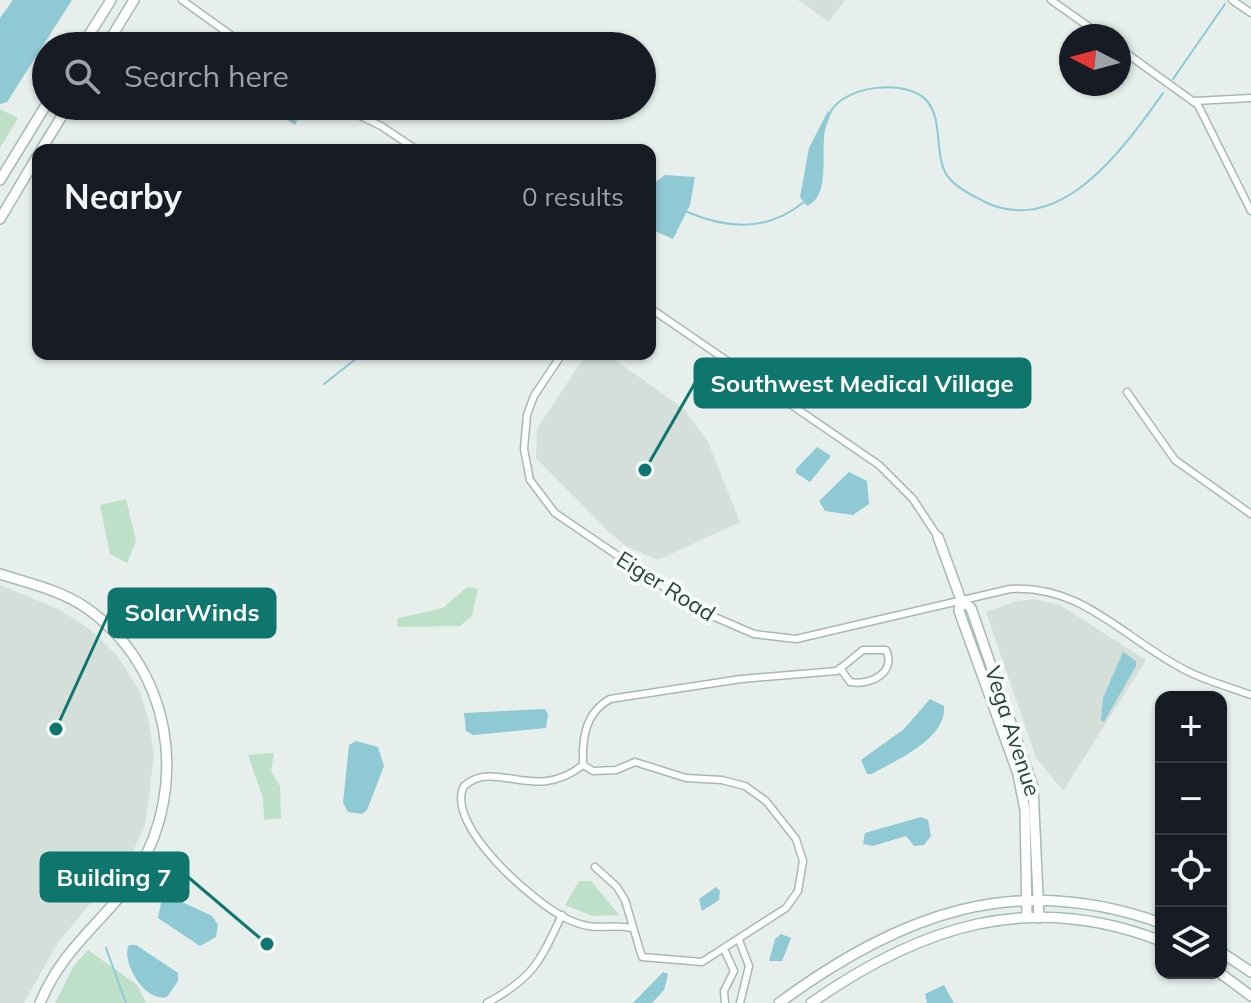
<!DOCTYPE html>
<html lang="en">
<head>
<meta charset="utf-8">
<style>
	:root { --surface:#171b24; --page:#242831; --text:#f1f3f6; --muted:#9ea1a6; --line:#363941 }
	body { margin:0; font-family:Mulish,sans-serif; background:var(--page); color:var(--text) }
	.controls { position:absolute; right:24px; bottom:24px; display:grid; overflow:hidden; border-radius:16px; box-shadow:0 2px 6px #0004 }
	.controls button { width:72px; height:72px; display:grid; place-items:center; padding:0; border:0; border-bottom:2px solid var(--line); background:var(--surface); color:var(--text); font:40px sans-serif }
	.compass { position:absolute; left:1059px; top:24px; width:72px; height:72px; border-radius:50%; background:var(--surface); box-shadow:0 2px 6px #0004; rotate:276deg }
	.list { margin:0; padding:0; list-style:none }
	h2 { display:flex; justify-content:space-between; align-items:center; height:104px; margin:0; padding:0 32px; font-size:34px }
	h2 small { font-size:26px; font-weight:400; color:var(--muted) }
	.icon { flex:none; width:44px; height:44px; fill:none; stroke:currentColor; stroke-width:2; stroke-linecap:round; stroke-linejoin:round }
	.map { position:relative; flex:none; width:1251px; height:1003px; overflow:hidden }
	.search { position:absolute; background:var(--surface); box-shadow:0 2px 6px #0004; left:32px; top:32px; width:624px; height:88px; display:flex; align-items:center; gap:20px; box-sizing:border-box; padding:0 28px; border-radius:44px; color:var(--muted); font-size:30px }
	.panel { position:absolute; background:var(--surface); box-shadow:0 2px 6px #0004; left:32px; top:144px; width:624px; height:216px; border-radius:16px }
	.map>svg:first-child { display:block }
	.built { fill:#d4dfda }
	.green { fill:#bfe0c8 }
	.water { fill:#8ec9d4 }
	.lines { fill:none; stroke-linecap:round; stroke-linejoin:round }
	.stream { stroke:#8ec9d4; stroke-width:2 }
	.street-casing { stroke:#a8b8b2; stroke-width:9 }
	.secondary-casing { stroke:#a4bbb3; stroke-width:12 }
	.street { stroke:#fff; stroke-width:6 }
	.secondary { stroke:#fff; stroke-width:9 }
	.labels { text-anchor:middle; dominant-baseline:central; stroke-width:8; stroke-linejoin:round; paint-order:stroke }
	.street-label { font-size:22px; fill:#24423a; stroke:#f7fbf9 }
	.leader { fill:none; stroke:#0f766e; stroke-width:3 }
	.callout-dot { fill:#0f766e; stroke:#f7fbf9; stroke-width:3 }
	.callout { fill:#0f766e; stroke:#0f766e; stroke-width:3 }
	.callout-label { font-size:24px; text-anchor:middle; font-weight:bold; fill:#fff }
</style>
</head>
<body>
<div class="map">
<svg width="1251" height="1003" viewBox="0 0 1251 1003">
	<rect width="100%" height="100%" fill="#e6efeb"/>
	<g class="built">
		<polygon points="798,0 845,0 829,22"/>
		<polygon points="586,354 607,354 685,410 708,442 740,522 658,560 628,547 610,533 536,458 537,429"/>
		<polygon points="0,585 58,609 88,628 116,654 139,690 148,718 154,755 145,826 132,853 57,944 24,1003 0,1003"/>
		<polygon points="1035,599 1060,605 1146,660 1063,791 1036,758 986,612 1017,601"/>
	</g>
	<g class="green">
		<polygon points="0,109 18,118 0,148"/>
		<polygon points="126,499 136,541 127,563 110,554 100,505"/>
		<polygon points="467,587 478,589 472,616 460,626 397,627 398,618 443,608"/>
		<polygon points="274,753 271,771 280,786 281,818 264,820 263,798 248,755"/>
		<polygon points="579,881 591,881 619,915 593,916 565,905"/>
		<polygon points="88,950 137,985 146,1003 55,1003 73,967"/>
	</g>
	<g class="water">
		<polygon points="13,0 72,0 7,102 0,104 0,18"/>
		<polygon points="231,106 304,106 295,125 281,116"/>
		<path d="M 828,111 L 831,113 C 828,122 824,129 824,139 C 822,159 829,197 807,206 L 800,197 L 809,148 Z"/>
		<polygon points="665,175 695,177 690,205 673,239 650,229 650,186"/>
		<polygon points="817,447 831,456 810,482 796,473 796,469"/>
		<polygon points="849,472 867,481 869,504 853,515 825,511 819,501"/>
		<polygon points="1123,652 1136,661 1136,666 1104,722 1101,720 1103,698"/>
		<path d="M 930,699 L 944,706 C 947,739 896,760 872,774 L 867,774 L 861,760 L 904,729 Z"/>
		<polygon points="545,709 548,714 546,728 473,735 466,731 464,713"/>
		<polygon points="356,741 378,747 384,766 367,810 362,814 348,812 343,803 349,745"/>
		<polygon points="921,817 928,820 931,836 924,845 914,846 906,836 873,846 863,844 865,833"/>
		<polygon points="716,887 720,891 719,900 702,911 699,899"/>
		<polygon points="167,895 212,916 218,925 216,937 200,946 158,918 162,897"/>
		<polygon points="781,934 791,938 782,961 769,961 775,939"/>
		<path d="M 129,945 L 136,945 L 178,973 L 178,981 L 167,997 C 145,1003 120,961 129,945 Z"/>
		<polygon points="663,972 668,974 664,990 652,1003 633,1003"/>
		<polygon points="944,985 954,1003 927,1003 925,994"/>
	</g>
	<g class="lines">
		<g class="stream">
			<polyline points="1173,79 1225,4"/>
			<path d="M 830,113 C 843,85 908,78 927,101 C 944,121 933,155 948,177 C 957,188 970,194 983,201 C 1060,240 1125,147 1163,93"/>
			<path d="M 687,212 C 728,229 767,232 804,202"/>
			<polyline points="324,384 362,354"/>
			<polyline points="106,948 126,1003"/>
		</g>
		<g class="street-casing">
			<g id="street">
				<polyline points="182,0 246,46"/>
				<polyline points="1051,0 1102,36"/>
				<polyline points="1232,0 1251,13"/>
				<polyline points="1119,48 1198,105 1251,211"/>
				<polyline points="1195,101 1251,98"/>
				<polyline points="340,106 381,126 417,150"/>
				<polyline points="650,308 879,465 913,499 938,537"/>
				<path d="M 562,354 L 534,396 L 527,415 L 524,449 L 530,480 L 555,513 L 696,609 L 754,634 L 796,639 L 1010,589 C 1083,584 1125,640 1187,671 C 1207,681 1229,687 1251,695"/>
				<polyline points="1127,392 1175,460 1251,514"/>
				<path d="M 583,765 C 534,804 496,758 464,786 C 444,825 534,903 567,919 C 597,933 606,923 632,928"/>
				<path d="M 595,867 L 617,887 L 625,900 L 642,957 L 702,962 L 786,908 L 798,891 L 803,861 L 796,839 L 766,801 L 745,786 L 722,780 L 686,778 L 635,762 L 616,770 L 593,771 L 583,765 C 582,738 585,713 610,699 L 741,679 L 837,671 L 863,650 L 886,650 C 897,673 869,686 850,682 L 840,668"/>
				<polyline points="739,940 749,966 740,1003"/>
				<polyline points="724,949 734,971 724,991 725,1003"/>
				<path d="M 487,1003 C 534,977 539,963 562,915"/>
			</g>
		</g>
		<g class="secondary-casing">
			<g id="secondary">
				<polyline points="82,46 111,0"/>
				<polyline points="106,46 134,0"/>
				<polyline points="41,150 68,106"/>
				<polyline points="0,180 46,105"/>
				<polyline points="0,219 38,155"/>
				<polyline points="938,537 961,600 959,611 1018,774 1025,810 1027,918"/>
				<path d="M 0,574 C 28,583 60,590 85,607 C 172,667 190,784 137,872 C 107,921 65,943 40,1003"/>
				<polyline points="961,600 971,608 1033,787 1039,918"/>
				<polyline points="1221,952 1251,972"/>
				<polyline points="1220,973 1251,996"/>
				<path d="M 779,1003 C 899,915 1014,870 1161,923"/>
				<path d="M 811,1003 C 921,926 1029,890 1161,941"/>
			</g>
		</g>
		<use href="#street" class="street"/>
		<use href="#secondary" class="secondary"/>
	</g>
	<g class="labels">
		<g class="street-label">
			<text transform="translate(666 586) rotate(32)">Eiger Road</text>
			<text transform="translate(1013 731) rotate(72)">Vega Avenue</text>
		</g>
	</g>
	<path class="leader" d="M645 470L695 383M56 729L109 613M267 944L188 877"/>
	<g class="callout-dot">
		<circle cx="645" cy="470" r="8"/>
		<circle cx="56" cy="729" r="8"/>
		<circle cx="267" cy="944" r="8"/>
	</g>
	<g class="callout">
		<rect x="695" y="359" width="335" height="48" rx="8"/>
		<rect x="109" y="589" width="166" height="48" rx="8"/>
		<rect x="41" y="853" width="147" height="48" rx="8"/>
	</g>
	<g class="callout-label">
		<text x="862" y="392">Southwest Medical Village</text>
		<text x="192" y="621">SolarWinds</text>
		<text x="114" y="886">Building 7</text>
	</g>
</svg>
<div class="controls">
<button>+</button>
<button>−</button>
<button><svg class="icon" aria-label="locate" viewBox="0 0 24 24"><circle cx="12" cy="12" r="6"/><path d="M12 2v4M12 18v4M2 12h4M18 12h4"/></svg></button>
<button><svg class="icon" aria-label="layers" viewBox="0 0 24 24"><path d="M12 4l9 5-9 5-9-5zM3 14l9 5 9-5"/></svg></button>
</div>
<svg class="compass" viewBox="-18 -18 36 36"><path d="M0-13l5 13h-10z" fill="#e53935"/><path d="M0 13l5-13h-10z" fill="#9ea1a6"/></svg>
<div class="search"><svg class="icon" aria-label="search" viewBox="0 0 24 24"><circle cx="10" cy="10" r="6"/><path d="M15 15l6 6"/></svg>Search here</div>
<section class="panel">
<h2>Nearby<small>0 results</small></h2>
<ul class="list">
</ul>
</section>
</div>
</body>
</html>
